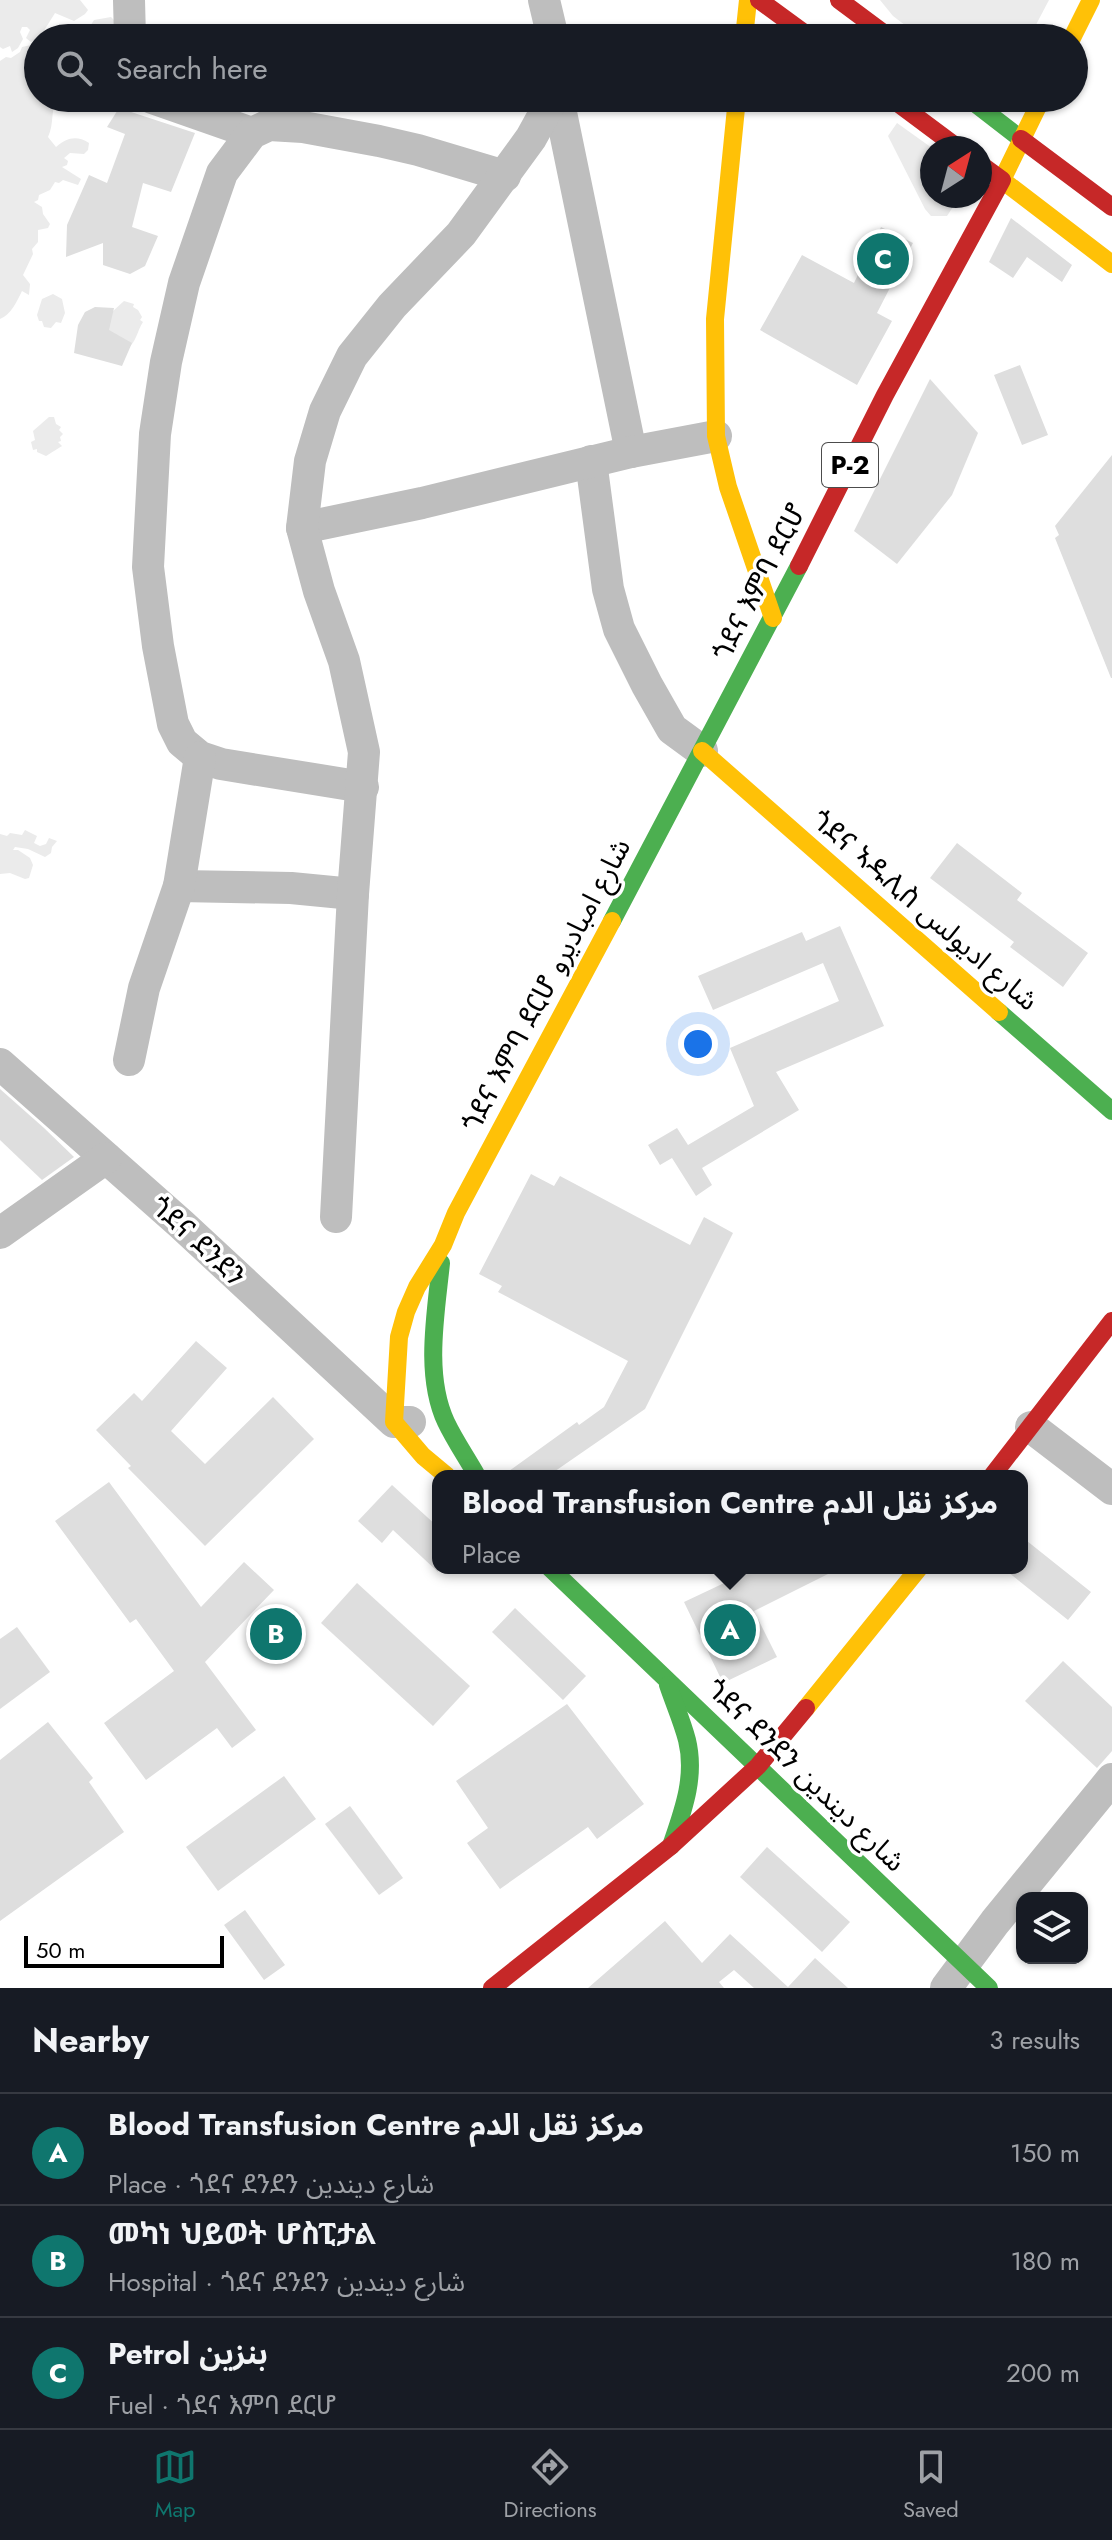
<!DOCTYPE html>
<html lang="en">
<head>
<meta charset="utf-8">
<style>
	:root { --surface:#171b24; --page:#242831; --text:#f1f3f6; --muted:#9ea1a6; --line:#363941; --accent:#0f766e }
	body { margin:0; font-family:Jost,"Noto Sans Arabic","Noto Sans Ethiopic",sans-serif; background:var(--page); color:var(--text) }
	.controls { position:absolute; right:24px; bottom:24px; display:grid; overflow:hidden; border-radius:16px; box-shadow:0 2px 6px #0004 }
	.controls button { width:72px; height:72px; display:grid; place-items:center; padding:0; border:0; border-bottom:2px solid var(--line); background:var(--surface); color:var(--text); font:40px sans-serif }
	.compass { position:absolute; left:920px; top:136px; width:72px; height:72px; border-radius:50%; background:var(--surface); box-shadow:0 2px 6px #0004; rotate:36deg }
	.scale { position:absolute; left:24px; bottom:20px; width:200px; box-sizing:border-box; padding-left:8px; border:4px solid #000; border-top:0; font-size:22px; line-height:28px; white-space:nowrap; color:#000; -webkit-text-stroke:6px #fff; paint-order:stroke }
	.you { position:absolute; left:698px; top:1044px; width:28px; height:28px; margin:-20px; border:6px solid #fff; border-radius:50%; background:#1a73e8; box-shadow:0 0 0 12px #1a73e833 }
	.badge { display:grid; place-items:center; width:52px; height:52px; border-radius:50%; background:var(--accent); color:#fff; font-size:26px; font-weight:700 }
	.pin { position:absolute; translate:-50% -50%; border:4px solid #fff; box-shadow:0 2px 8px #0006 }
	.popup { position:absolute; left:432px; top:1470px; width:596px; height:104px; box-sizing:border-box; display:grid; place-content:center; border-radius:16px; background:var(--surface); filter:drop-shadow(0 2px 6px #0005); font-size:26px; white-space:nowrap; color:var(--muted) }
	.popup b { font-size:30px; color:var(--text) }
	.popup::after { content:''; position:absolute; left:50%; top:100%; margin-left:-16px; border:16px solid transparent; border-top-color:var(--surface) }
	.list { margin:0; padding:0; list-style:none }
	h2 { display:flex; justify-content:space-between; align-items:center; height:104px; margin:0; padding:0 32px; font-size:34px }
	h2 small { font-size:26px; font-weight:400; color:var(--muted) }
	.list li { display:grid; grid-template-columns:52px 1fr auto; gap:24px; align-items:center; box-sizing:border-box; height:112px; padding:0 32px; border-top:2px solid var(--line) }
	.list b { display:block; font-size:30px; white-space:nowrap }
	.list p { margin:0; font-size:26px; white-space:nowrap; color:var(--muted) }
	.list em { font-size:26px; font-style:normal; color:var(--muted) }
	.icon { flex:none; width:44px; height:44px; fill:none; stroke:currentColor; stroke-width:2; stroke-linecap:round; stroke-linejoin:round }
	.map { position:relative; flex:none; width:1112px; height:1988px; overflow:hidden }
	.search { position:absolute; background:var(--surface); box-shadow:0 2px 6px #0004; left:24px; right:24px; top:24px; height:88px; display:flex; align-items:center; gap:20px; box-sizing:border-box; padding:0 28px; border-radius:44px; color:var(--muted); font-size:30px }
	.sheet { height:440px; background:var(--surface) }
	nav { display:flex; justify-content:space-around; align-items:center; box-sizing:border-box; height:112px; border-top:2px solid var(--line); background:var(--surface); font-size:22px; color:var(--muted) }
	nav a { display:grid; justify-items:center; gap:4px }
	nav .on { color:var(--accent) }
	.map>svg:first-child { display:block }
	.green { fill:#ebebeb }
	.building { fill:#dedede }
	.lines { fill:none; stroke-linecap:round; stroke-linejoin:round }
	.street { stroke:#bebebe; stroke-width:32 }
	.fast { stroke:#4caf50; stroke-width:18 }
	.slow { stroke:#ffc107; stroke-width:18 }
	.jam { stroke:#c62828; stroke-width:18 }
	.labels { text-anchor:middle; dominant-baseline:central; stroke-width:7; stroke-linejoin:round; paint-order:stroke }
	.shield { fill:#fff; stroke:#4c4c4c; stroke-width:2 }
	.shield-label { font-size:26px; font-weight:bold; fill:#000 }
	.street-label { font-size:28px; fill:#000; stroke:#fff }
</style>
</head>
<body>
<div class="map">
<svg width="1112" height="1988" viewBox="0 0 1112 1988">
	<rect width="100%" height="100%" fill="#fff"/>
	<g class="green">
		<polygon points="0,0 80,0 88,10 85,14 74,21 55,13 40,37 31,42 26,38 30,30 27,27 22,27 20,32 23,39 18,48 12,52 10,46 3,49 0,47"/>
		<polygon points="880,0 1049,0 1029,38 922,38 893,16"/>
		<path d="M 111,17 L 116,22 L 109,31 L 111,38 L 43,38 C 62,25 78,48 94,20 Z"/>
		<path d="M 38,40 L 38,98 L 56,98 C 51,110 54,125 48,137 L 56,147 C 67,138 76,135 89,143 L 88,150 L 84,154 L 70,153 L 64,158 L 68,161 L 67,165 L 62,167 L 81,179 L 78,185 L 63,180 L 59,183 L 55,182 L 50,190 L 39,195 L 38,200 L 34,202 L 42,207 L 43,214 L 50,224 L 48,228 L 38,230 L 38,242 L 32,249 L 33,254 L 23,275 L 30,284 L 29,295 L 22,291 C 17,301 11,315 0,319 L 0,61 L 6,57 L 11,58 L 20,52 L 22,47 L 31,45 Z"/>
		<polygon points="897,123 932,148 932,196 960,196 947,216 931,216 925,209 888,136"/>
		<polygon points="53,294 62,299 65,313 61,323 56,322 51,328 44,327 42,321 39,321 37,315 42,299"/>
		<path d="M 124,301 L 134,304 L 133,307 L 138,310 L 142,317 L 140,320 L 143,322 C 137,331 136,344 126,349 L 106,333 L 112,312 Z"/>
		<polygon points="49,417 54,417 56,424 61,427 59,430 63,434 60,437 61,441 58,442 62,446 46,456 37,452 37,449 33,450 31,442 35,440 33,431"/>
		<polygon points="25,830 37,836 34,843 40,846 46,844 49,838 57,841 52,847 51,853 45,857 28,849 15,847 13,850 18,850 30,858 33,865 29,878 25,879 10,873 0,874 0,834 7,836 10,833 22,835"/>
	</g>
	<g class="building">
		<polygon points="119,108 195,133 171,192 143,183 132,227 158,236 145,266 130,274 103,265 103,243 66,257 67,225 89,175 107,183 125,134 107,127"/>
		<polygon points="1011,218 1072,265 1062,282 1027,257 1013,278 989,262"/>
		<polygon points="881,227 913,243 877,313 892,321 857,385 760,330 802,255 854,283"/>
		<polygon points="95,307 114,308 109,330 132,343 122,366 74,353 78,325 85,312"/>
		<polygon points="1020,365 1048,435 1022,445 994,375"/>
		<polygon points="930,379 978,433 952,495 897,564 854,531"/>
		<polygon points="1112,455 1112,678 1111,678 1055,538 1059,535 1055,526"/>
		<polygon points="957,843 1022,893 1017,900 1088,953 1063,987 1010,947 1014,942 930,878"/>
		<polygon points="840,926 884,1026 776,1072 799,1110 702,1168 712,1185 696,1196 672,1158 660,1165 648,1145 677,1128 688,1145 754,1106 730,1048 839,1001 823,963 713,1010 698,976 802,932 806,941"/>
		<polygon points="0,1089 44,1128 74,1157 42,1180 0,1140"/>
		<polygon points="531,1174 554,1186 560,1176 690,1245 704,1217 733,1233 645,1409 548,1476 502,1476 577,1422 579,1425 604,1407 628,1361 498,1292 502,1286 479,1274"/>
		<polygon points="196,1341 227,1368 171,1431 205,1464 273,1397 314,1439 205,1546 128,1468 131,1466 96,1430 134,1393 142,1401"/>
		<polygon points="109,1482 201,1607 244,1562 274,1590 205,1662 256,1730 232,1748 217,1728 146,1780 104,1723 174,1671 136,1619 130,1623 55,1521"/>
		<polygon points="392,1485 438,1527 438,1572 393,1530 382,1543 358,1521"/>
		<polygon points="1022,1537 1091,1592 1068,1620 1003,1568 1022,1568"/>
		<polygon points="756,1568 840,1568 754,1611 777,1657 723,1683 684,1602"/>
		<polygon points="357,1583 470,1686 433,1726 321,1623"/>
		<polygon points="515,1608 586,1676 563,1700 492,1632"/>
		<polygon points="17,1627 50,1672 0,1709 0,1639"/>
		<polygon points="1063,1661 1112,1707 1112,1751 1097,1768 1025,1701"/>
		<polygon points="567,1704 644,1804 597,1839 588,1827 500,1889 467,1843 488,1828 456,1781"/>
		<polygon points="48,1722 93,1778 89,1782 124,1832 0,1921 0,1760"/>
		<polygon points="284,1776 316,1819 218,1891 186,1847"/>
		<polygon points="350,1806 403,1878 379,1895 325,1824"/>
		<polygon points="767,1847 850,1922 822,1952 740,1877"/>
		<polygon points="245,1910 285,1965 264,1980 224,1925"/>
		<polygon points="665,1921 702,1963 730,1934 788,1987 815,1958 848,1988 754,1988 734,1970 719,1982 724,1988 588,1988"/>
	</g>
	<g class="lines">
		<g class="street">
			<polyline points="129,0 130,38"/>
			<polyline points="544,0 553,38"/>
			<polyline points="152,98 252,133"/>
			<polyline points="558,98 631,452"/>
			<polyline points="591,461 608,589 619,629 647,685 672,729 702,751"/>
			<polyline points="302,528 422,503 631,452 716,436"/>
			<polyline points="363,787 221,764 200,757 182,742 173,724 158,646 148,567 155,434 166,362 184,283 222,173 252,133 269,125 303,127 379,141 418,150 505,176"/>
			<polyline points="179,886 291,888 353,894"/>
			<polyline points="129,1060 144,988 179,886 200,757"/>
			<polyline points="0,1064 181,1224 394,1422 410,1422"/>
			<polyline points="336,1217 353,894 364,752 344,661 319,591 302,528 310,461 325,411 352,356 392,306 461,234 531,138 553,98"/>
			<polyline points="0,1233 106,1158"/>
			<polyline points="1031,1427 1112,1489"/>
			<polyline points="946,1988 995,1922 1112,1779"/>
		</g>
		<g class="fast">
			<polyline points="968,98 1021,139"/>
			<polyline points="612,921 799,566"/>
			<polyline points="999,1012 1112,1111"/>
			<path d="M 441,1263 C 436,1313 424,1375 446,1422 C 455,1441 467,1458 477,1476"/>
			<polyline points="550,1568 989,1988"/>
			<path d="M 668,1685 C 674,1703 682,1721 687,1740 C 696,1777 683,1811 671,1846"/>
		</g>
		<g class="slow">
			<polyline points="744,38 748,0"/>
			<polyline points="1072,38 1091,0"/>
			<polyline points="737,98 715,319 716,436 728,487 773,618"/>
			<polyline points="1042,98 1002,180 1112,264"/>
			<polyline points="702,751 999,1012"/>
			<polyline points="447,1476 423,1456 394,1422 399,1337 406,1312 417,1287 443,1245 456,1213 612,921"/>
			<polyline points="806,1708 919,1568"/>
		</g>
		<g class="jam">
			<polyline points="759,0 811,38"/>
			<polyline points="839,0 890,38"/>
			<polyline points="891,98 958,148"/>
			<polyline points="1021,139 1112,207"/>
			<polyline points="799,566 885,395 1002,180 980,164"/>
			<polyline points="992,1476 1112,1321"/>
			<polyline points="492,1988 671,1846 758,1766 806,1708"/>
		</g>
	</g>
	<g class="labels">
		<rect class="shield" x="822" y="443" width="56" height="44" rx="6"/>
		<g class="shield-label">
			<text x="850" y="465">P-2</text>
		</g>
		<g class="street-label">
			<text transform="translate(759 582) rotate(-63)">ጎደና እምባ ደርሆ</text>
			<text transform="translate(925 910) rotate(41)">ጎደና ኣዱሊስ شارع اديولس</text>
			<text transform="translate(546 985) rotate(-62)">ጎደና እምባ ደርሆ شارع امباديرو</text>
			<text transform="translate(198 1241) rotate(43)">ጎደና ደንደን</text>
			<text transform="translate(806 1775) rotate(44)">ጎደና ደንደን شارع ديندين</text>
		</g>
	</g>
</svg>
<div class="controls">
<button><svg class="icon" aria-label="layers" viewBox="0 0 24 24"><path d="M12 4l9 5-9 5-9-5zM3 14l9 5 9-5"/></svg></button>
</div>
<svg class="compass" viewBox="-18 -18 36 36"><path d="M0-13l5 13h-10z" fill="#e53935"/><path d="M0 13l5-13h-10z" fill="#9ea1a6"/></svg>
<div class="scale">50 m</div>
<div class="you"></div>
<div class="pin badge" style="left:730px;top:1630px">A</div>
<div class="popup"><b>Blood Transfusion Centre مركز نقل الدم</b>Place</div>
<div class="pin badge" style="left:276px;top:1634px">B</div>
<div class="pin badge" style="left:883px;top:259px">C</div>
<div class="search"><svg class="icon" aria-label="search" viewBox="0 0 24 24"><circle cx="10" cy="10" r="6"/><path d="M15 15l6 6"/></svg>Search here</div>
</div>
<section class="sheet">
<h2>Nearby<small>3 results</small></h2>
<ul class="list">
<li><span class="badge">A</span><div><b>Blood Transfusion Centre مركز نقل الدم</b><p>Place · ጎደና ደንደን شارع ديندين</p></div><em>150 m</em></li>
<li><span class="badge">B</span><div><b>መካነ ህይወት ሆስፒታል</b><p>Hospital · ጎደና ደንደን شارع ديندين</p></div><em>180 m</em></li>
<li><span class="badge">C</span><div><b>Petrol بنزين</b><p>Fuel · ጎደና እምባ ደርሆ</p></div><em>200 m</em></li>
</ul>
</section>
<nav>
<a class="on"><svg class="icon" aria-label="map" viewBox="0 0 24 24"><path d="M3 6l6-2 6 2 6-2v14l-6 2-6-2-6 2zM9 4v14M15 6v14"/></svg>Map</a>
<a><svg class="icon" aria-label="directions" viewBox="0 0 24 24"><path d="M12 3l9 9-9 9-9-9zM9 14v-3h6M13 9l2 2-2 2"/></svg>Directions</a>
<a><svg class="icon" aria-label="saved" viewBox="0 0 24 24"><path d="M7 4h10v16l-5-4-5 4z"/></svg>Saved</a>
</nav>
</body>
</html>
